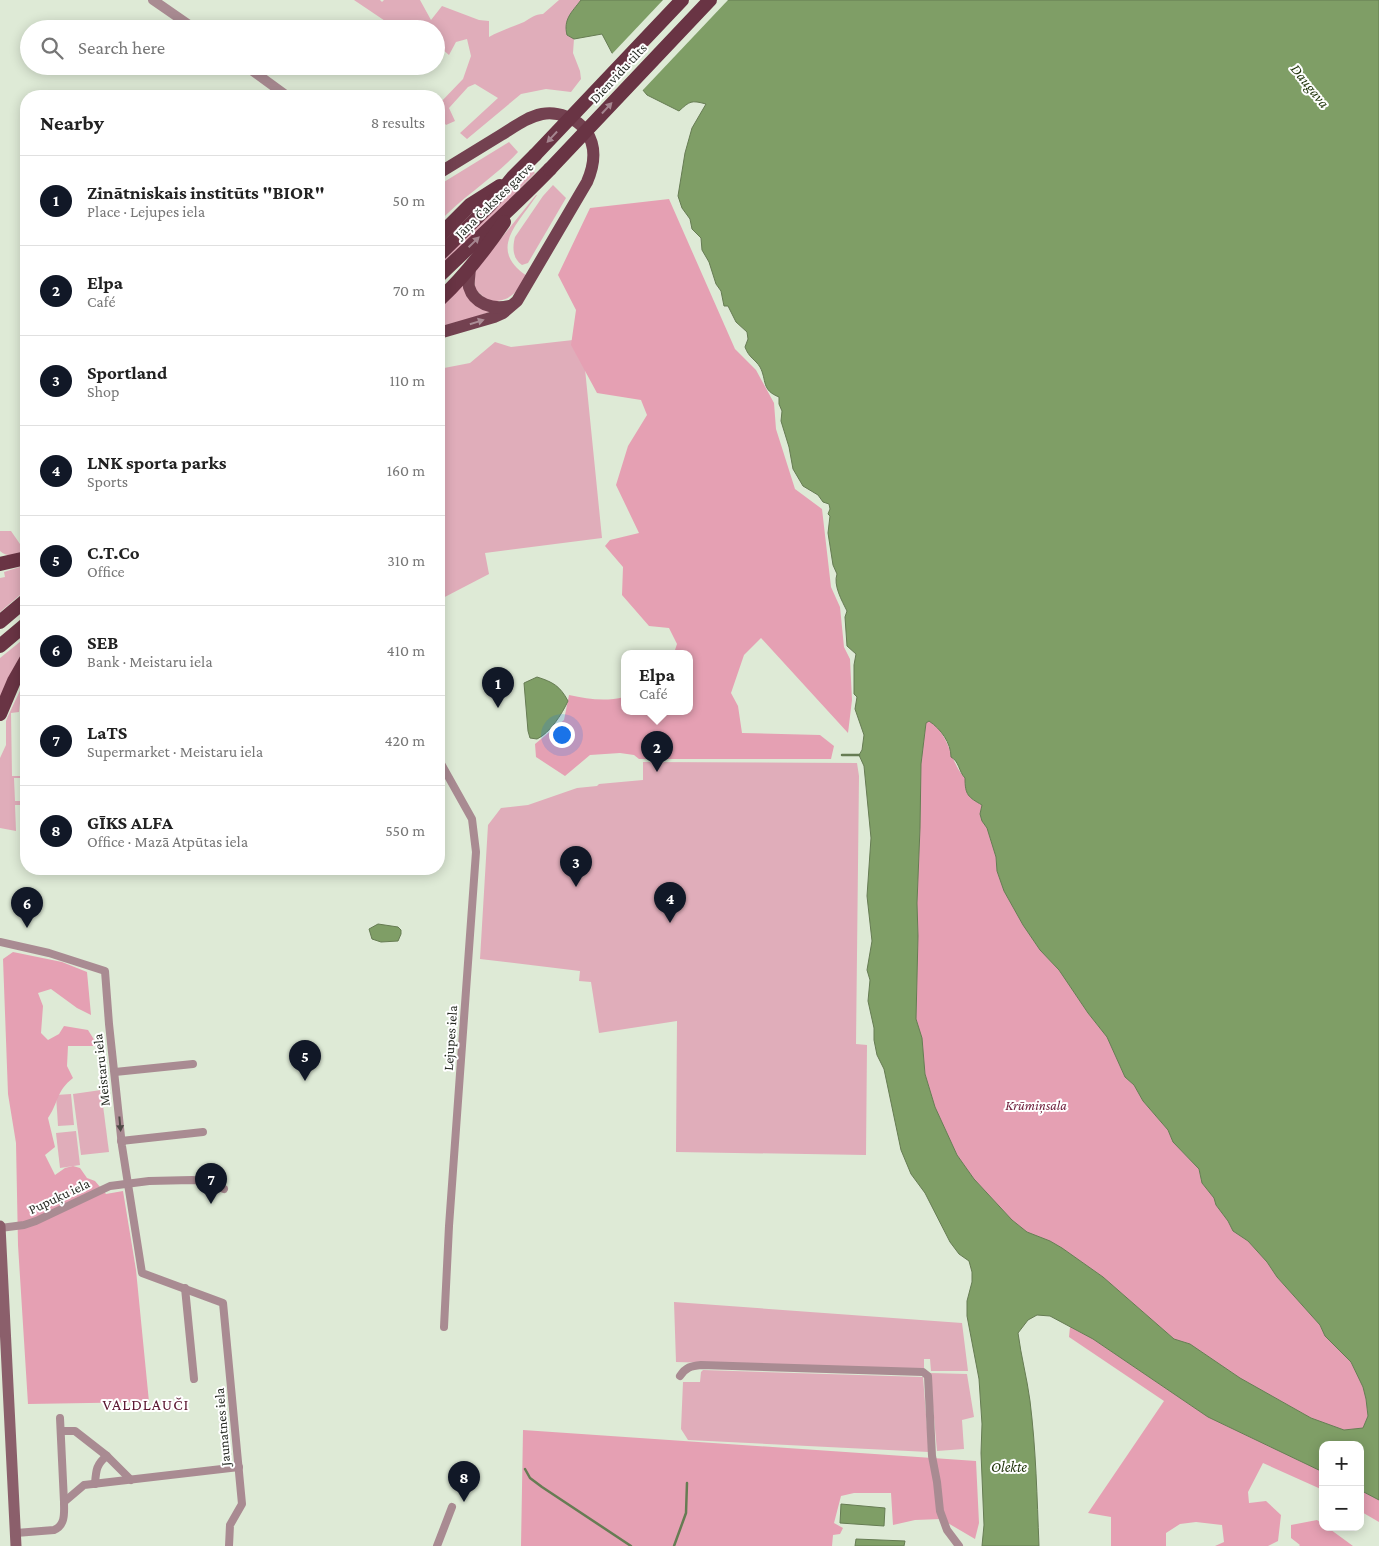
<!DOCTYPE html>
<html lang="en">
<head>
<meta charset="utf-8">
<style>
	:root { --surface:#fff; --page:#f6f6f6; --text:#222; --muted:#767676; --line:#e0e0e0; --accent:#111827 }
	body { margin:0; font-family:"Crimson Pro",serif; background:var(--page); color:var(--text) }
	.controls { position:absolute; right:15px; bottom:15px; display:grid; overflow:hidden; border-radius:10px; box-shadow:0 2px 12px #0003 }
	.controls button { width:45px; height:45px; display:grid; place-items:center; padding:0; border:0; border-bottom:1px solid var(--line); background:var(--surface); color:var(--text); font:25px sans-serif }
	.you { position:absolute; left:561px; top:734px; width:18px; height:18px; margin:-12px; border:4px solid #fff; border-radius:50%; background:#1a73e8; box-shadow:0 0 0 8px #1a73e833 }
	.badge { display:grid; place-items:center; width:32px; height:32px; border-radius:50%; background:var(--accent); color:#fff; font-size:16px; font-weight:700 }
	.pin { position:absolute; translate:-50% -41px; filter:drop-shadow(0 1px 2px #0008) }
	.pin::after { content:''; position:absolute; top:26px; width:18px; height:15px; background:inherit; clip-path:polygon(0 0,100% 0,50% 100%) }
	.popup { position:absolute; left:621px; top:650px; width:72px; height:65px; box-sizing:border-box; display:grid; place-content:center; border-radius:10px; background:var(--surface); filter:drop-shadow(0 1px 4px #0005); font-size:16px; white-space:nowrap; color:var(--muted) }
	.popup b { font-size:19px; color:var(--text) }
	.popup::after { content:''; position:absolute; left:50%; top:100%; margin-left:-10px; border:10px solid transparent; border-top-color:var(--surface) }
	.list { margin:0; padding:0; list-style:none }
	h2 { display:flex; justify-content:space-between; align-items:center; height:65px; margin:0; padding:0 20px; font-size:21px }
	h2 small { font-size:16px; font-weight:400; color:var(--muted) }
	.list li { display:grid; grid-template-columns:32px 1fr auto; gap:15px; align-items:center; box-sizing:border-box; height:90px; padding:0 20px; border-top:1px solid var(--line) }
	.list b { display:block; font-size:19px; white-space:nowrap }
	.list p { margin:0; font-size:16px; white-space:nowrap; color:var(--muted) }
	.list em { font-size:16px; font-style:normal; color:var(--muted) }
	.icon { flex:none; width:28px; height:28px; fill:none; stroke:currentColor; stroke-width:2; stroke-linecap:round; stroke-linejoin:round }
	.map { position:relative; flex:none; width:1379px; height:1546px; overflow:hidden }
	.search { position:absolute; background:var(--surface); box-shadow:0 2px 12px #0003; left:20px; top:20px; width:425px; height:55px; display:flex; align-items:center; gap:12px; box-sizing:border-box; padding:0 18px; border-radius:28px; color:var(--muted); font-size:19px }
	.panel { position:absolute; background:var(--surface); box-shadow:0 2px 12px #0003; left:20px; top:90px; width:425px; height:785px; border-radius:20px }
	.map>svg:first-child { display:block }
	.green { fill:#e0adba }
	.forest { fill:#e5a0b3 }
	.water { fill:#7f9e66; stroke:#667c53; fill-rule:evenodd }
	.pier { fill:#deead6 }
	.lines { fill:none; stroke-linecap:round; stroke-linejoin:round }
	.stream { stroke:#667c53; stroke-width:2.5 }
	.minor { stroke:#a98b92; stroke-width:8 }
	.tertiary { stroke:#a98b92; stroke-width:10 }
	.secondary { stroke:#8b5f6b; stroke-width:11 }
	.primary { stroke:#734150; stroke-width:12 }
	.trunk { stroke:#693444; stroke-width:14 }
	.trunk-bridge { stroke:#693444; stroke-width:14 }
	.oneway { fill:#a5858f }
	.oneway2 { fill:#ab8d96 }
	.oneway3 { fill:#504a47 }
	.labels { text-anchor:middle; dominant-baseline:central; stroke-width:4; stroke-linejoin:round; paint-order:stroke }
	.street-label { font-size:14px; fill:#2a2e27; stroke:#fff }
	.park-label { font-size:14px; font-style:italic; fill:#6c1c3a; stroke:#fff }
	.water-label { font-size:15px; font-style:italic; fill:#1d3107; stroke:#fff }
	.quarter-label { font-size:16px; letter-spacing:1px; fill:#5b1831; stroke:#fff }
</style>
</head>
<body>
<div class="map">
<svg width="1379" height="1546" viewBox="0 0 1379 1546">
	<rect width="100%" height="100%" fill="#deead6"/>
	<g class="green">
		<path d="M 354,0 L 380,0 L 382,2 L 384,0 L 420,0 L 431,20 L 442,6 L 479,20 L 489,21 L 489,37 C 500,31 512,27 524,22 C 531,18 535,14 543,14 L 559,0 L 581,0 C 573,11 564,20 567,35 L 574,39 L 573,53 L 580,71 L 581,79 L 571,92 L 546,89 L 521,94 L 467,139 L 460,133 L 498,98 L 475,84 L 468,87 L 449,108 L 455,121 L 446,125 L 439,116 L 439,104 L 463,79 L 471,56 L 467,39 L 456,42 L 449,55 L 436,44 L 436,29 L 422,29 L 421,20 L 406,28 L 397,29 Z"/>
		<path d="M 509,142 L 518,152 C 494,178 463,196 439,222 L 439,185 Z"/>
		<polygon points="532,170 535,173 495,215 439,269 439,262"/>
		<path d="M 553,185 L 566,198 L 528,263 L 522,265 C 513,259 512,248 515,237 L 543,196 Z"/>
		<path d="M 536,195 L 537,195 C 518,224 487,249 527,276 C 515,293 512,301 489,302 L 475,289 L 474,275 L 477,268 Z"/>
		<polygon points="464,282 490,312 439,329 439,307"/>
		<polygon points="582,339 602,538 485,553 489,574 439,600 439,369 470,363 495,342 511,347"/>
		<path d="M 0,531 L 11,531 L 20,544 L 26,541 L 26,550 C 17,554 9,559 0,551 Z"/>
		<polygon points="26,565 26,590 0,612 0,578 5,577 4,572"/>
		<polygon points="26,637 26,649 0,698 0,658"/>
		<polygon points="26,678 26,690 21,694 19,712 11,713 12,776 20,776 20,778 14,778 15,801 24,801 24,805 15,805 16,831 0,828 0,758 6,745 6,721 8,716"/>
		<polygon points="643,762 857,763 859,776 856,1044 867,1045 866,1155 676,1152 677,1021 599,1033 591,982 579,981 580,971 480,959 488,825 501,808 528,805 577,788 597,786 599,784 643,780"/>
		<polygon points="101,1090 109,1152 81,1155 73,1094"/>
		<polygon points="71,1094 74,1125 58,1126 56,1095"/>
		<polygon points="76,1131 80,1165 60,1168 56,1133"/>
		<polygon points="674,1302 962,1323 968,1371 931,1371 930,1359 924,1359 924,1369 676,1362"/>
		<polygon points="703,1370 923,1377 929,1452 688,1440 681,1429 683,1382 700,1382 701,1372"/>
		<polygon points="930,1373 967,1374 974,1417 962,1420 964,1449 937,1451"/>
	</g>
	<g class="forest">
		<path d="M 669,199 L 735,349 L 756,370 L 774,403 L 776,429 L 795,489 L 822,509 L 831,587 L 840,607 L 844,647 L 850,659 L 852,700 L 848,733 L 761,638 L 744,655 L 731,693 L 738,706 L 742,733 L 820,735 L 834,746 L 831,759 L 639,759 L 634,755 L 620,753 L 590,755 L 565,776 L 536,757 L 535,744 L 564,720 L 569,695 C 588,699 605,702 624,697 L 624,711 L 690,711 L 690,653 L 674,653 L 677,644 L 669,628 L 649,626 L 622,595 L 623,567 L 605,546 L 610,540 L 639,533 L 616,485 L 628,446 L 647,415 L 641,400 L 597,393 L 571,345 L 576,310 L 558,275 L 590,208 Z"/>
		<path d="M 929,721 C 952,736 949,762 965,778 C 965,795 968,797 982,805 L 980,814 L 982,821 L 987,828 L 996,857 L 997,871 L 1004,891 L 1023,925 L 1040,950 L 1059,970 L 1088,1013 L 1107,1037 L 1125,1077 L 1134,1085 L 1143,1101 L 1168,1130 L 1173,1142 L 1199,1169 L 1202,1183 L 1214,1198 L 1216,1205 L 1228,1221 L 1233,1231 L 1248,1241 L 1267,1262 L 1277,1277 L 1320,1325 L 1325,1336 L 1351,1362 L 1363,1387 L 1366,1399 L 1368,1416 L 1363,1428 L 1344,1430 L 1311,1418 L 1240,1378 L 1190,1344 L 1174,1339 L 1103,1277 L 1062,1248 L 1050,1241 L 1027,1232 L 1012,1220 L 974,1179 L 957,1155 L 935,1107 L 925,1074 L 922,1038 L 916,1019 L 918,936 L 917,903 L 920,828 L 921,764 L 926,723 Z"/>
		<path d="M 13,952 L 62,962 L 87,972 L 91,1015 L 77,1008 L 51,989 L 38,993 L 43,1006 L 41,1033 L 48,1040 L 59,1034 L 64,1026 L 88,1030 L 98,1046 L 68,1046 L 67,1066 L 73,1078 C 56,1091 59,1102 48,1118 L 55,1147 L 45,1155 L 55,1175 L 65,1168 L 73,1166 L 80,1168 L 87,1178 L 95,1181 L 106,1194 L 123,1191 L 136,1270 L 149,1402 L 28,1404 L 18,1245 L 16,1143 L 8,1094 L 3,959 Z"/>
		<polygon points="1070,1327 1093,1339 1208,1417 1323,1472 1323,1490 1263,1463 1248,1492 1249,1503 1266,1501 1281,1515 1278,1541 1268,1546 1215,1546 1224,1542 1222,1525 1196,1522 1180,1524 1166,1533 1166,1546 1111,1546 1111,1517 1088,1513 1164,1401 1069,1337"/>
		<polygon points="523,1430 976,1461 979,1523 975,1539 941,1519 915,1520 893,1525 891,1493 854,1493 841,1496 834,1523 843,1528 840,1534 833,1535 832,1546 521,1546"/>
		<polygon points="1360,1490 1379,1500 1379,1522 1360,1511"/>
		<polygon points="1317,1520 1323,1524 1323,1527 1327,1527 1353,1546 1299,1546 1300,1545 1291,1538 1291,1525"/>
	</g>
	<g class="water">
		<path d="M 581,0 L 1379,0 L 1379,1500 L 1360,1490 L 1360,1445 L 1323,1445 L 1323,1472 L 1208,1417 L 1093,1339 L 1050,1316 L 1037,1315 L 1028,1320 L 1018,1333 C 1021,1356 1027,1378 1030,1401 C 1036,1449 1037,1497 1039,1546 L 982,1546 L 984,1525 L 981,1453 L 982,1424 L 979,1379 L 967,1316 L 967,1301 L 972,1282 L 972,1272 L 969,1261 L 959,1254 L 950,1242 L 925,1193 L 911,1174 L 901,1150 L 884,1069 L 877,1055 L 874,1040 L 874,1028 L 868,1001 L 870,980 L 867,970 L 872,941 L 867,896 L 871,838 L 864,766 L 859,755 L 862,750 L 864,735 L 855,709 L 857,697 L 854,694 L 854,665 L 856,654 L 847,646 L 845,617 L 847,611 C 842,601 833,585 837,574 L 833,565 L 828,533 L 830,516 L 828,514 L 830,509 L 829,504 L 823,502 L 818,495 L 803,486 L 793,469 L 789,447 L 781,421 L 782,411 L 779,404 L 779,397 C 761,390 767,380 760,367 C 755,359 749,358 745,347 L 748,339 L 747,332 L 736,322 L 728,306 L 724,306 L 721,291 L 716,284 L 709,262 L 702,250 L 701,238 L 692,229 L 690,219 L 682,208 L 678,196 L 685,153 L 692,128 L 706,104 C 691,100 690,101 679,111 L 647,95 L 612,53 L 602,34 L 574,39 L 567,35 C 563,19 572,12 581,0 ZM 929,721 C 941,729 951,743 951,757 C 959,761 959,772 965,778 C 965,795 968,797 982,805 L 980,814 L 982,821 L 987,828 L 996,857 L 997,871 L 1004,891 L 1023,925 L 1040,950 L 1059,970 L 1088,1013 L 1107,1037 L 1125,1077 L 1134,1085 L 1143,1101 L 1168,1130 L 1173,1142 L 1199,1169 L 1202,1183 L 1214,1198 L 1216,1205 L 1228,1221 L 1233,1231 L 1248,1241 L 1267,1262 L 1277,1277 L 1320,1325 L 1325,1336 L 1351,1362 L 1363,1387 L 1366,1399 L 1368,1416 L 1363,1428 L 1344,1430 L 1311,1418 L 1240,1378 L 1190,1344 L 1174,1339 L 1103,1277 L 1062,1248 L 1050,1241 L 1027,1232 L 1012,1220 L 974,1179 L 957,1155 L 935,1107 L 925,1074 L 922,1038 L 916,1019 L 918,936 L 917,903 L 920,828 L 921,764 L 926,723 Z"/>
		<path d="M 537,677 C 553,682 560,686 568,701 C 562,714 550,733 537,739 L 530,738 L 528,731 L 524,683 Z"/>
		<polygon points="378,924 398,927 401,930 401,934 398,941 381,942 372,939 369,929"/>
		<polygon points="841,1504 885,1508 884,1526 840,1523"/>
		<polygon points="856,1539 905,1541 904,1546 855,1546"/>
	</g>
	<polygon class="pier" points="663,0 728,0 641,92 611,55"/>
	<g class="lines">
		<g class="stream">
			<polyline points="842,755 859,755"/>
			<polyline points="525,1469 530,1478 542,1487 631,1546"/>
			<polyline points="674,1546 686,1513 687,1483"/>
		</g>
		<g class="minor">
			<polyline points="439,760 472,819 476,852 449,1226 444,1327"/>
			<polyline points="0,942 49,953 105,971 109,1024 122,1146 142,1273 223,1303 242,1504 230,1525 229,1546"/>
			<polyline points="115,1072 193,1064"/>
			<polyline points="121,1141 203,1132"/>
			<polyline points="0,1228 24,1225 36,1221 110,1186 149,1181 192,1180 205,1181 224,1189"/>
			<polyline points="185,1288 194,1379"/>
			<path d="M 680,1376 C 686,1367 691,1366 701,1365 L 923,1372 L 928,1376 L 932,1456 L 937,1482 L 940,1511 L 947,1530 L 959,1546"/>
			<polyline points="60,1418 64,1502"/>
			<polyline points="61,1431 75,1431 107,1456 131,1480"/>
			<path d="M 95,1484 C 96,1471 96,1464 107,1456"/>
			<path d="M 16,1533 L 54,1530 C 66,1525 64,1512 64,1502 L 84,1485 L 239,1467"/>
			<polyline points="437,1546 452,1507"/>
		</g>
		<g class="tertiary">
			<polyline points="153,0 195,29"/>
			<polyline points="246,66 287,96"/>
		</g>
		<polyline class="secondary" points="0,1226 16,1546"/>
		<g class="primary">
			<path d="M 439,173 C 460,160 480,148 501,135 C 514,127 527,117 542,114 C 557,111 577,118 586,131 C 597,147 594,166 587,182 L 517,301 L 503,313 L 494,317 L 439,333"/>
			<path d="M 470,267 C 470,273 468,281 469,287 C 474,304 493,310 509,306"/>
		</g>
		<g class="trunk">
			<polyline points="439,236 470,205 500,186"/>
			<polyline points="439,255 490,205 513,177 535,155"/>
			<path d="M 439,276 C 476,240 514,206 550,169"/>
			<path d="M 439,300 C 464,277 485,250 504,222"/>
			<polyline points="0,564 26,558"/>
			<polyline points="0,622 26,600"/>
			<polyline points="0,646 26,624"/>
			<polyline points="0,714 14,681 26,660"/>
		</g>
		<g class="trunk-bridge">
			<polyline points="535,155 682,0"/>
			<polyline points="550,169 710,0"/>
		</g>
	</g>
	<defs><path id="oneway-solid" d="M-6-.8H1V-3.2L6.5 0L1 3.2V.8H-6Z" transform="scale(1.25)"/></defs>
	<g class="oneway">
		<use href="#oneway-solid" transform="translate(607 108) rotate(-47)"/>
		<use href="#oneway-solid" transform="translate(552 137) rotate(133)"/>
		<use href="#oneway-solid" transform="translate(474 242) rotate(-44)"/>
	</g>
	<use class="oneway2" href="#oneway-solid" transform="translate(477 322) rotate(-17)"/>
	<use class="oneway3" href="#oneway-solid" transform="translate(120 1124) rotate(85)"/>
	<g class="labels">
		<g class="street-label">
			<text transform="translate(618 73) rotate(-47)">Dienvidu tilts</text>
			<text transform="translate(494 200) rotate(-44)">Jāņa Čakstes gatve</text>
			<text transform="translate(450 1038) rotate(-86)">Lejupes iela</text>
			<text transform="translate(101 1070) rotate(-96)">Meistaru iela</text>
			<text transform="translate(59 1196) rotate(-25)">Pupuķu iela</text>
			<text transform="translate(222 1427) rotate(-95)">Jaunatnes iela</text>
		</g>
		<g class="park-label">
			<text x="1036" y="1105">Krūmiņsala</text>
		</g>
		<g class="water-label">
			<text transform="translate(1310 86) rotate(51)">Daugava</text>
			<text x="1009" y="1467">Olekte</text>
		</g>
		<g class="quarter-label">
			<text x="146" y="1404">VALDLAUČI</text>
		</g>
	</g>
</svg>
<div class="controls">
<button>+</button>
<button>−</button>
</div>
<div class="you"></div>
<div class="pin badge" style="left:498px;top:708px">1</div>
<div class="pin badge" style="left:657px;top:772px">2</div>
<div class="popup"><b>Elpa</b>Café</div>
<div class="pin badge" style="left:576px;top:887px">3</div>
<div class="pin badge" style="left:670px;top:923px">4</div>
<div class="pin badge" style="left:305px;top:1081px">5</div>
<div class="pin badge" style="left:27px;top:928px">6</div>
<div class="pin badge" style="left:211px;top:1204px">7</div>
<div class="pin badge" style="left:464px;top:1502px">8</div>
<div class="search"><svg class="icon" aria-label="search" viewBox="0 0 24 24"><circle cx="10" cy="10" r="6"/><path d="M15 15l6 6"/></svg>Search here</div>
<section class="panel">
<h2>Nearby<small>8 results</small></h2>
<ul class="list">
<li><span class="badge">1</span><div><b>Zinātniskais institūts &quot;BIOR&quot;</b><p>Place · Lejupes iela</p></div><em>50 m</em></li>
<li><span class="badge">2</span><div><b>Elpa</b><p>Café</p></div><em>70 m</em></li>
<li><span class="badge">3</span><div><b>Sportland</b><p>Shop</p></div><em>110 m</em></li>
<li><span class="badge">4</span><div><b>LNK sporta parks</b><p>Sports</p></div><em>160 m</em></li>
<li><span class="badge">5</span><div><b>C.T.Co</b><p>Office</p></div><em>310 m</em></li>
<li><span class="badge">6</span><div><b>SEB</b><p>Bank · Meistaru iela</p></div><em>410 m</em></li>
<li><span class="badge">7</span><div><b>LaTS</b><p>Supermarket · Meistaru iela</p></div><em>420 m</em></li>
<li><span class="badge">8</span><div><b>GĪKS ALFA</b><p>Office · Mazā Atpūtas iela</p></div><em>550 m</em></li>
</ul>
</section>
</div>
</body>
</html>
